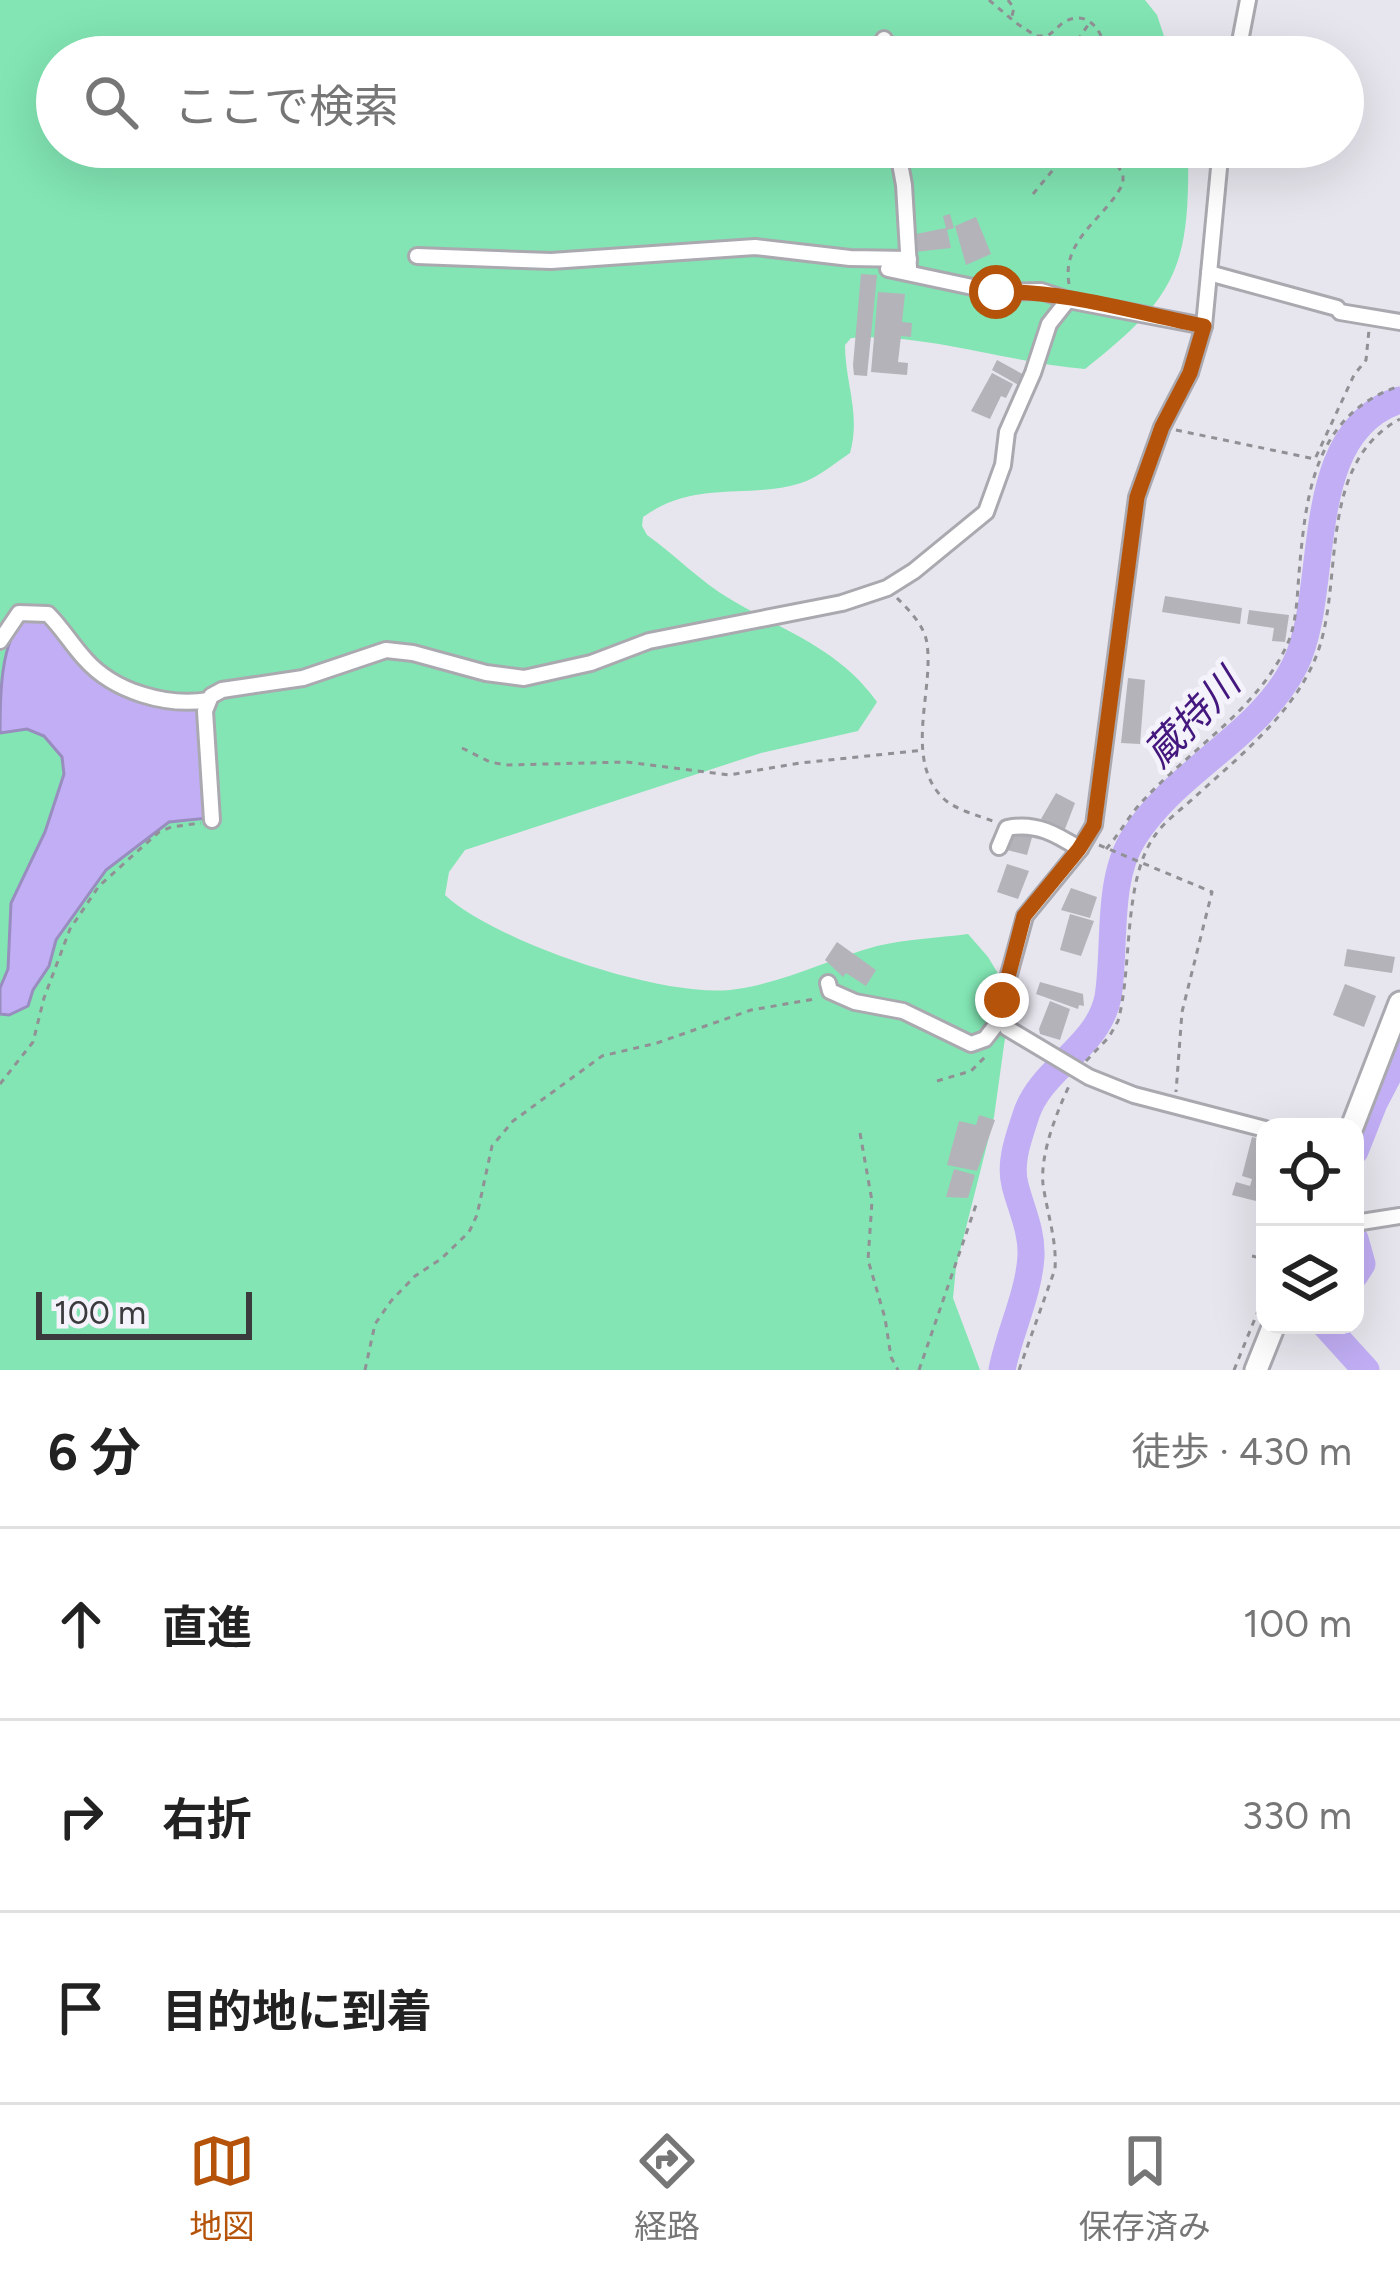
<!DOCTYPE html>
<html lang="ja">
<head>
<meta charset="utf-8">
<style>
	:root { --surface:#fff; --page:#f2f2f2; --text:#222; --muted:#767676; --line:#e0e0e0; --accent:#b45309 }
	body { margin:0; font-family:Figtree,"Noto Sans JP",sans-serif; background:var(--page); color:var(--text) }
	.controls { position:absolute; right:36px; bottom:36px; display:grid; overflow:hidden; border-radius:24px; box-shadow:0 12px 48px #0002 }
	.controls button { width:108px; height:108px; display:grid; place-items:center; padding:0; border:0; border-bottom:3px solid var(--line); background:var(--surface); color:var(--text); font:60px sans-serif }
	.scale { position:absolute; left:36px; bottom:30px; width:216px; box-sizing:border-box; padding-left:12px; border:6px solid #3b3b3e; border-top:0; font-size:33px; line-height:42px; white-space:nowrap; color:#3b3b3e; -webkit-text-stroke:9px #f4f2fa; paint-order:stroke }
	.stop { position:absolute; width:36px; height:36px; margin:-27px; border:9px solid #b45309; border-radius:50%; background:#fff }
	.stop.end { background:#b45309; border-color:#fff; box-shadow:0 3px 12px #0008 }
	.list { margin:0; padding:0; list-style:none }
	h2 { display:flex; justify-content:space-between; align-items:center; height:156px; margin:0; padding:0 48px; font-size:51px }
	h2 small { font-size:39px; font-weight:400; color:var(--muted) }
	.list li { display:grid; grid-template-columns:78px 1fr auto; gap:36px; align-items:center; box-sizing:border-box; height:192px; padding:0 48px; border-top:3px solid var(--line) }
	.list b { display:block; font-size:45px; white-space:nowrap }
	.list em { font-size:39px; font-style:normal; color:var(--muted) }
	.icon { flex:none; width:66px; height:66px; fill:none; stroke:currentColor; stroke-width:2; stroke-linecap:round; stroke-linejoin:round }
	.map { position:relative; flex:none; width:1400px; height:1370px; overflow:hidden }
	.search { position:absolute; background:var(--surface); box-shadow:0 12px 48px #0002; left:36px; right:36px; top:36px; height:132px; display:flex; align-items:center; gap:30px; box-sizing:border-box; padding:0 42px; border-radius:66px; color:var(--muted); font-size:45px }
	.sheet { height:732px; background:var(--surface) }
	nav { display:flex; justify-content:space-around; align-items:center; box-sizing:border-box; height:168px; border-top:3px solid var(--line); background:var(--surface); font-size:33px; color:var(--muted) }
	nav a { display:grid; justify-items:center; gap:6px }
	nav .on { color:var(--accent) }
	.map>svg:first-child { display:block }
	.green { fill:#82e5b3 }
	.water { fill:#c1aef5; stroke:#998cbe; stroke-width:3 }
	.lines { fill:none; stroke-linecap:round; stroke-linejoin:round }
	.river { stroke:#c1aef5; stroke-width:27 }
	.building { fill:#b5b3ba }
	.street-casing { stroke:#aba9b0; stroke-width:20 }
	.primary-casing { stroke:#aba9b0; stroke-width:27 }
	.path { stroke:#919095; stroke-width:3; stroke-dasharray:6 6; stroke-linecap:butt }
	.street { stroke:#fff; stroke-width:14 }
	.primary { stroke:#fff; stroke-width:21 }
	.route { stroke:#b45309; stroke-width:15 }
	.labels { text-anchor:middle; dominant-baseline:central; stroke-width:10; stroke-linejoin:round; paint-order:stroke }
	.water-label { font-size:39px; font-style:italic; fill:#43177d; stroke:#f4f2fa }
</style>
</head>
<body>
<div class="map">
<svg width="1400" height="1370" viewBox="0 0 1400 1370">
	<rect width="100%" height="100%" fill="#e7e5ed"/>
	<path class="green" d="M 0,0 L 1145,0 L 1157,15 L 1171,57 L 57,57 L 57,147 L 1188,147 C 1190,265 1179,295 1085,369 C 1011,363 920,332 851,338 L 845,345 C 845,383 861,414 850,453 C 835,463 819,477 801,483 C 746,500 696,479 643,517 L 642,526 L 647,535 C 675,555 701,582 730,599 C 784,631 840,649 877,702 L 858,731 L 761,753 L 465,850 L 449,872 L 445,895 C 495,942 668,1001 737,989 C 785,982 830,959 877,946 C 906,939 938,938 968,934 L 988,957 L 1011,995 L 994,1117 L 956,1267 L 953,1298 L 980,1370 L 0,1370 Z"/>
	<path class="water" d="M 25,617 L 42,617 L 99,678 L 197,706 L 210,810 L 209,818 L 169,822 L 106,870 L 56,940 L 49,966 L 33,990 L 28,1006 L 9,1015 L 0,1014 L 0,988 L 8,969 L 11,903 L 45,832 L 64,774 L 62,757 L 44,736 L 27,729 L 0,733 C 0,697 0,640 25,617 Z"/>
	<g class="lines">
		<g class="river">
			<polyline points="1355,1151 1374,1103 1400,1053"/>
			<polyline points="1355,1239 1362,1264 1355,1275"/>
			<polyline points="1325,1325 1366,1370"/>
			<path d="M 1002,1370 C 1009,1333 1029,1294 1031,1256 C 1032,1230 1021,1209 1015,1185 C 1009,1162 1019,1137 1026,1115 C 1041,1068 1098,1048 1108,997 C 1116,948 1106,880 1134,837 C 1175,771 1260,736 1295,665 C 1332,590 1298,432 1400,400"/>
		</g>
	</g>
	<g class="building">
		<polygon points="950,214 954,228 947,230 951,248 915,252 911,235 946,228 943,216"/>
		<polygon points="976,217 991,254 966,265 955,226"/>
		<polygon points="861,274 877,275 867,376 854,375 853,365"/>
		<polygon points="878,292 905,294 902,322 912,323 911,337 901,336 898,362 908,363 907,375 871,372"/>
		<polygon points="997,360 1026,376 1020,386 992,370"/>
		<polygon points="992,373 1013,384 1006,398 1001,396 990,419 971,411"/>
		<polygon points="1165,596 1242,608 1240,624 1162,612"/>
		<polygon points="1249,610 1289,615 1285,642 1272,641 1274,628 1247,624"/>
		<polygon points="1128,678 1145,680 1140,744 1121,743"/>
		<polygon points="1056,793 1075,803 1065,829 1041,819"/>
		<polygon points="1012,831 1033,834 1027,855 1003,849"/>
		<polygon points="1007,864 1029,871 1018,899 997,892"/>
		<polygon points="1071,888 1097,897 1090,918 1061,910"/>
		<polygon points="1070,914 1094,921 1081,956 1060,950"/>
		<polygon points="837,942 876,970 866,986 846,973 843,977 825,960"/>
		<polygon points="1347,949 1395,957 1392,973 1344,966"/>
		<polygon points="1040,982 1083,994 1084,1006 1079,1005 1078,1009 1036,994"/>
		<polygon points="1345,984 1376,996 1364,1027 1333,1015"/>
		<polygon points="1050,1001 1070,1009 1060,1040 1040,1034 1039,1029"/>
		<polygon points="979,1115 995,1120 977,1171 947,1165 959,1121 976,1125"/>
		<polygon points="1252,1137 1265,1140 1265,1184 1260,1202 1232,1195 1236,1182 1250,1186 1252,1179 1242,1176"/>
		<polygon points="954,1169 975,1175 968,1198 946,1197"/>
	</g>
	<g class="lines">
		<g class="street-casing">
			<g id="street">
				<polyline points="883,57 884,39"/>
				<polyline points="1237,57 1248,0"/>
				<polyline points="897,147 904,185 909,268"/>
				<polyline points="1221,147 1204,326 1190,373 1162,427 1137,497 1094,825 1080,849 1025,916 1002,1000 1002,1017 1007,1028 1089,1077 1134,1095 1265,1129"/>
				<polyline points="417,256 551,261 755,247 850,258 909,259"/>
				<polyline points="888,269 996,292 1041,291 1068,300 1204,326"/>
				<polyline points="1209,273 1337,308 1340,312 1400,322"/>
				<path d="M 0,641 L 19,613 L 48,614 C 62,628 72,645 85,659 C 114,692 167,707 209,700"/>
				<polyline points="212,820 205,711 211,696 222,690 303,678 386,650 413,653 486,673 524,678 591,663 649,641 842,603 887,588 914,571 986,512 1003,465 1007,432 1033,373 1049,324 1068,300"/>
				<path d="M 999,847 L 1007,828 C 1036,822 1056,834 1080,849"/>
				<polyline points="828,983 830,991 855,1002 903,1011 971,1044 985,1039 1002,1017"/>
				<polyline points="1355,1223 1400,1216"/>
			</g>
		</g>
		<g class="primary-casing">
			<g id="primary">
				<polyline points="1352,1127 1400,1003"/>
				<polyline points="1256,1370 1274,1325"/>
			</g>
		</g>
		<g class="path">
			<path d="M 989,0 L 1016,23 L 1036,36 L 1047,36 C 1054,32 1058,26 1064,22 C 1091,7 1105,37 1107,57"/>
			<polyline points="1008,0 1014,8 1012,16"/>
			<polyline points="1061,57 1069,53 1088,25"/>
			<polyline points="1033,194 1072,147"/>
			<path d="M 1069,284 C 1061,238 1107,218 1123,183 L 1123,174 L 1105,147"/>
			<polyline points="1176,430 1315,459 1354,375 1366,360 1369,330"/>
			<path d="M 897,598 C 909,610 925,626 927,644 C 934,691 903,760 944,799 C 956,810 980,816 995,822"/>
			<polyline points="462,748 490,762 506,765 626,762 729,775 800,763 924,750"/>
			<polyline points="1099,845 1212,892 1182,1012 1176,1092"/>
			<path d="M 1106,849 C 1118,836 1127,819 1139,805 C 1187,751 1256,712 1287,645 C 1297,623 1297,596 1299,573 C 1306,494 1314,414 1400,386"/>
			<path d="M 1086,1061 L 1109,1037 L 1118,1021 C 1133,967 1122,879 1156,834 C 1166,820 1183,808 1196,796 C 1242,754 1303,706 1321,642 C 1342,569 1320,462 1400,419"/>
			<polyline points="937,1081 971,1071 987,1055"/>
			<polyline points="0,1084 33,1042 44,998 70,929 99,886 159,832 171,827 201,823"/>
			<polyline points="860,1133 872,1201 868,1260 885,1318 891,1357 898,1370"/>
			<polyline points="1252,1256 1265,1259"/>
			<polyline points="365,1370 375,1324 391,1301 415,1276 441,1259 469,1232 477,1215 492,1146 513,1121 602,1056 657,1043 751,1010 815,999"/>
			<polyline points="919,1370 976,1205"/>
			<path d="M 1019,1370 L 1055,1269 C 1057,1240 1047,1213 1043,1184 C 1040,1154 1057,1111 1070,1084"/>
			<polyline points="1234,1370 1265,1294"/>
		</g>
		<use href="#street" class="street"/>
		<use href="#primary" class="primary"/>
	</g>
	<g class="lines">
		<path class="route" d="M 996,292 C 1063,290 1137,313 1204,326 L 1190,373 L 1162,427 L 1137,497 L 1094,825 L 1079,849 L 1024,916 L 1002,1000"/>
	</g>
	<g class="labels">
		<g class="water-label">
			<text transform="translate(1192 718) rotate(-46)">蔵持川</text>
		</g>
	</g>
</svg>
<div class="controls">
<button><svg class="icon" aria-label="locate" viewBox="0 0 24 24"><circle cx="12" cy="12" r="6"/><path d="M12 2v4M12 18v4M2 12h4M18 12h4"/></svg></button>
<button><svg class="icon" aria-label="layers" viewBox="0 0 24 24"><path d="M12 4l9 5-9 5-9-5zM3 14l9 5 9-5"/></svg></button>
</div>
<div class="scale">100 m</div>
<div class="stop" style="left:996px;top:292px"></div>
<div class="stop end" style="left:1002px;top:1000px"></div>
<div class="search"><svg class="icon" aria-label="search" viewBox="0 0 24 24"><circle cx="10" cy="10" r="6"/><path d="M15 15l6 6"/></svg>ここで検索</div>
</div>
<section class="sheet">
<h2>6 分<small>徒歩 · 430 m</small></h2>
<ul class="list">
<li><svg class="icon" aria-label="ahead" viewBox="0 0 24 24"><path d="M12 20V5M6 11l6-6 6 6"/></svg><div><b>直進</b></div><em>100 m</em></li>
<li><svg class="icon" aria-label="right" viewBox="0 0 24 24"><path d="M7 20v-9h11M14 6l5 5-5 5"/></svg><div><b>右折</b></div><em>330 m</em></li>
<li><svg class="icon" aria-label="arrive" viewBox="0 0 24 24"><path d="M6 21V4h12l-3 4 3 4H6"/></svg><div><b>目的地に到着</b></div></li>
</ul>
</section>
<nav>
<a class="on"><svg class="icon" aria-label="map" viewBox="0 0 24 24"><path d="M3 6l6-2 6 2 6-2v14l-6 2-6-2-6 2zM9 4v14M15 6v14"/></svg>地図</a>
<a><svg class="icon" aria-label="directions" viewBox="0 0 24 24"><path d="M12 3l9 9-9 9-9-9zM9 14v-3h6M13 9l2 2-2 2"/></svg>経路</a>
<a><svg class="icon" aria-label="saved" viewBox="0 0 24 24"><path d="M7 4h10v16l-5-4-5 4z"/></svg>保存済み</a>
</nav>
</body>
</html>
